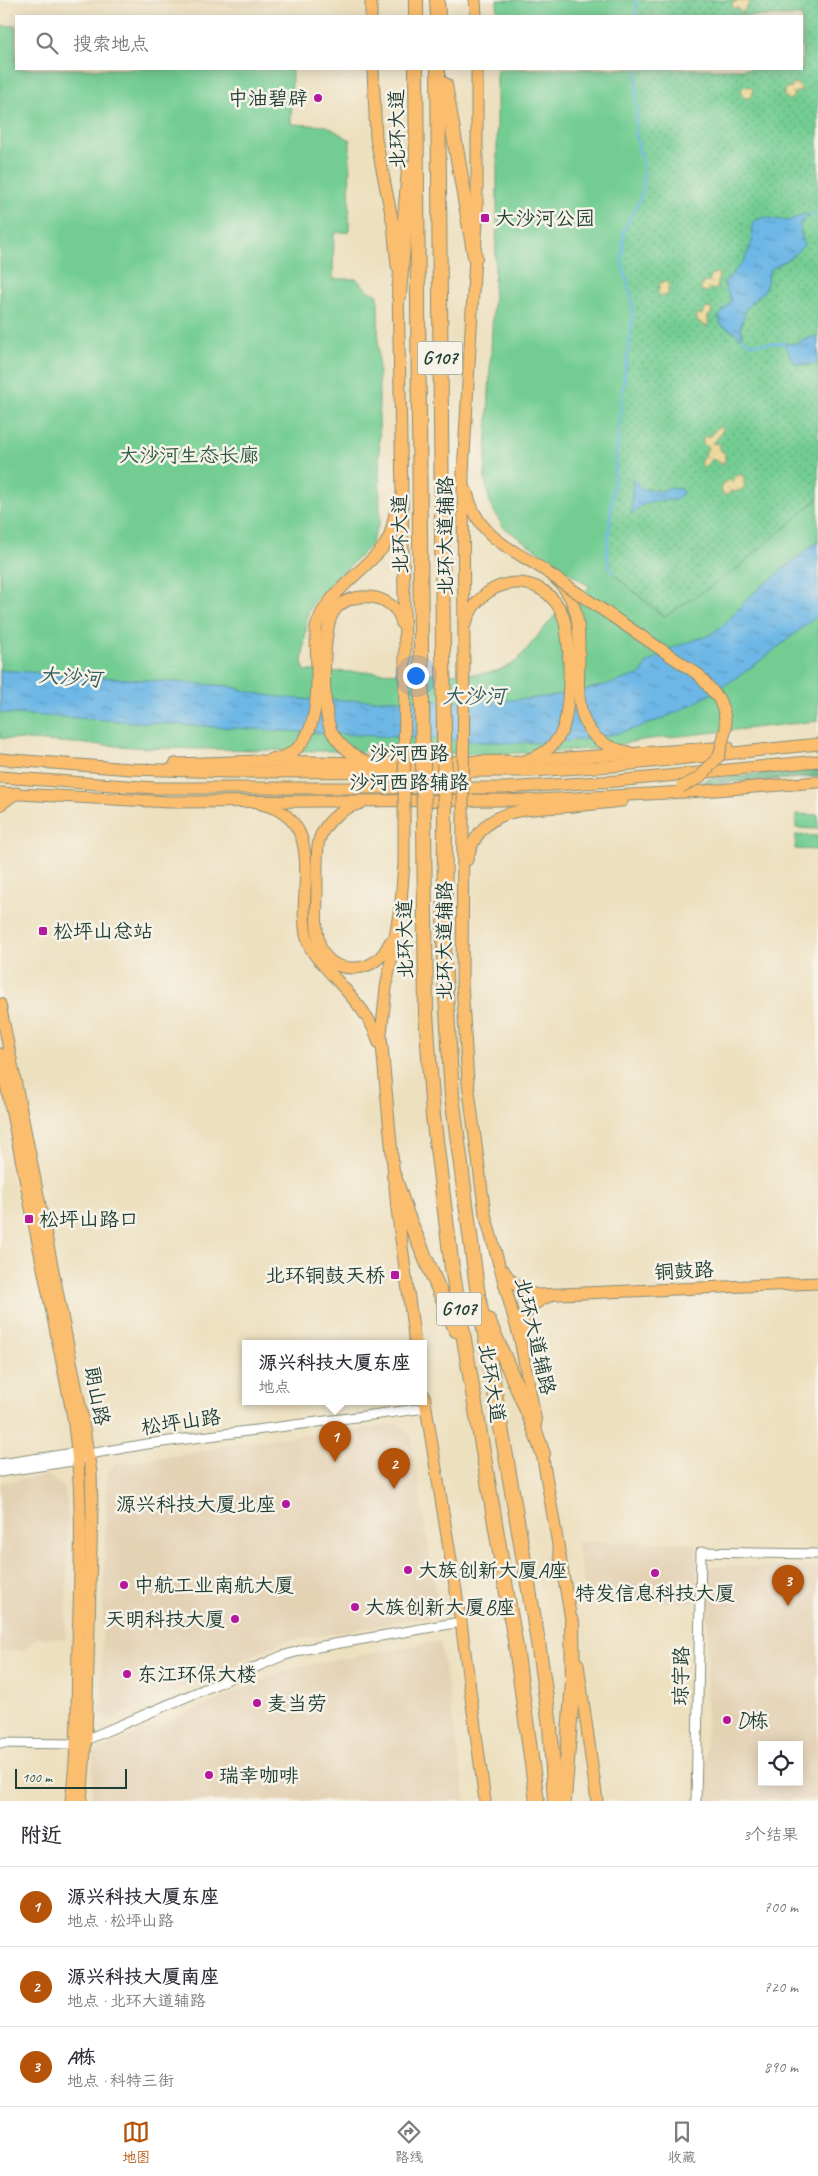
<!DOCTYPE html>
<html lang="zh">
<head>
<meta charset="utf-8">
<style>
	:root { --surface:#fff; --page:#f7f7f7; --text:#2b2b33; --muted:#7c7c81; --line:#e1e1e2; --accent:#b45309 }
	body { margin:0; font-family:Caveat,"LXGW WenKai TC",sans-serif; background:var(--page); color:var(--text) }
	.controls { position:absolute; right:15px; bottom:15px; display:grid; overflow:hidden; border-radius:0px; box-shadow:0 2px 12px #0003 }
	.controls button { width:45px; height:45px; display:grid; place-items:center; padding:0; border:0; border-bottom:1px solid var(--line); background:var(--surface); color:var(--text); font:25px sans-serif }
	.scale { position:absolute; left:15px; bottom:12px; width:112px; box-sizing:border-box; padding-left:5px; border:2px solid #1f3d34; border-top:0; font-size:14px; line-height:18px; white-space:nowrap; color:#1f3d34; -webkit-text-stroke:4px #f7f3e8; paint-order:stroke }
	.you { position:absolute; left:415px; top:675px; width:18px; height:18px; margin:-12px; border:4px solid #fff; border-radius:50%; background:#1a73e8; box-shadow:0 0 0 8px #1a73e833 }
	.badge { display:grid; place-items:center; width:32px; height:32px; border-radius:50%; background:var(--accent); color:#fff; font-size:16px; font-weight:700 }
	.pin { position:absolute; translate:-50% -41px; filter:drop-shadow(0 1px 2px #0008) }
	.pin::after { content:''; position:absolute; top:26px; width:18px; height:15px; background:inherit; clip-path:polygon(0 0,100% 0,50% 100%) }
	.popup { position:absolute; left:242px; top:1340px; width:185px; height:65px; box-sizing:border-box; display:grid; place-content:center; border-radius:0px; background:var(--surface); filter:drop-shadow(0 1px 4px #0005); font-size:16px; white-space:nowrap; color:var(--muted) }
	.popup b { font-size:19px; color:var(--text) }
	.popup::after { content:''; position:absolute; left:50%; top:100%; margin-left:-10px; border:10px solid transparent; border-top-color:var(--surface) }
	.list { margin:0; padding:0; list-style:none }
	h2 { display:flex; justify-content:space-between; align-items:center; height:65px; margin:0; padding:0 20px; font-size:21px }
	h2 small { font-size:16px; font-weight:400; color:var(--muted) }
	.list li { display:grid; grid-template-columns:32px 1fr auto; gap:15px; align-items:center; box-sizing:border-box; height:80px; padding:0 20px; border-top:1px solid var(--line) }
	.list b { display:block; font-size:19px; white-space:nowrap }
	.list p { margin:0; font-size:16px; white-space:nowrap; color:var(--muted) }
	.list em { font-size:16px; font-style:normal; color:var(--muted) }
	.icon { flex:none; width:28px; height:28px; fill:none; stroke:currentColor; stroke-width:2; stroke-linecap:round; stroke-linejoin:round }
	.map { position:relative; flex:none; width:818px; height:1801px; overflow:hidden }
	.search { position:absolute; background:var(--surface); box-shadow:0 2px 12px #0003; left:15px; right:15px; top:15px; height:55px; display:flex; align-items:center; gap:12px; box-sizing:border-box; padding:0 18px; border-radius:0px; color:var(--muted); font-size:19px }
	.sheet { height:305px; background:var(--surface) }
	nav { display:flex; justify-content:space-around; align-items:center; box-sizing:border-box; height:70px; border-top:1px solid var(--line); background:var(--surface); font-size:14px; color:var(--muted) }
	nav a { display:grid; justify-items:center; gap:2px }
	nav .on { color:var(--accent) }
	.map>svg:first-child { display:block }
	.built { fill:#e4d2b5; fill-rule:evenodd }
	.grass { fill:url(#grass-dots); stroke:#498564 }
	.forest { fill:url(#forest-firs); stroke:#3e7658 }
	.sand { fill:url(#sand-dots); stroke:#868c69 }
	.green { fill:#73cd93; stroke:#498564 }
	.water { fill:url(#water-ripples); stroke:#467a8d }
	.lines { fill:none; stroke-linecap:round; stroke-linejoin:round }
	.stream { stroke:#6db7e6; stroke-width:2.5 }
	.minor-casing { stroke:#868e7a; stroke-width:11 }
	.major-casing { stroke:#868e7a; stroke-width:13 }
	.highway-casing { stroke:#868e7a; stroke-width:16 }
	.minor { stroke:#fff; stroke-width:9 }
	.major { stroke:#fbbd6e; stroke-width:11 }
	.highway { stroke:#fbbd6e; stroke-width:14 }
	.major-bridge-casing { stroke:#868e7a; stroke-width:13; stroke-linecap:butt }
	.highway-bridge-casing { stroke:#868e7a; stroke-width:16; stroke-linecap:butt }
	.major-bridge { stroke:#fbbd6e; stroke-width:11 }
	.highway-bridge { stroke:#fbbd6e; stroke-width:14 }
	.poi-dot { fill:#b5179e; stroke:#f7f3e8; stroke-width:2 }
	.labels { text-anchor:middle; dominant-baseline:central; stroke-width:5; stroke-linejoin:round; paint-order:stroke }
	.shield { fill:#f7f3e8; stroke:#60746a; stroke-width:1 }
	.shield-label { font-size:19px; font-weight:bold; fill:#1f3d34 }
	.poi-label { font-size:20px; fill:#1f3d34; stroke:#f7f3e8; text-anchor:start }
	.street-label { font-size:20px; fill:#1f3d34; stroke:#f7f3e8 }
	.park-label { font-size:20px; fill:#305a47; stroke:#f7f3e8 }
	.water-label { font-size:21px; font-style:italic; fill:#325c60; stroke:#f7f3e8 }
</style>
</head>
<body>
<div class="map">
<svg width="818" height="1801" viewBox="0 0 818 1801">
	<defs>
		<pattern id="grass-dots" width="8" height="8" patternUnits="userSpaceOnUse" patternTransform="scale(1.25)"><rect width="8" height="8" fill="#73cd93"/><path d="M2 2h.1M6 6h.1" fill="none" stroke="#5ea879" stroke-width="1.8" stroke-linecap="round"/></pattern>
		<pattern id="forest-firs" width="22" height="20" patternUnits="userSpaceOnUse" patternTransform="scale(1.25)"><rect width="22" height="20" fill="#5eb07d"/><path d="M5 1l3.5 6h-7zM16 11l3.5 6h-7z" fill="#4d9067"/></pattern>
		<pattern id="sand-dots" width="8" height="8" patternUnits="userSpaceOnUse" patternTransform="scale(1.25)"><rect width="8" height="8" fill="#eeda9e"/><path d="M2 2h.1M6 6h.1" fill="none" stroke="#ccbc89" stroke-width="1.8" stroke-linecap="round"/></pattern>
		<pattern id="water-ripples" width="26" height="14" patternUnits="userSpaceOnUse" patternTransform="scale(1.25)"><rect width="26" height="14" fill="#6db7e6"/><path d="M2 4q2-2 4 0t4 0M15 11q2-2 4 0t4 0" fill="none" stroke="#5996bb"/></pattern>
	</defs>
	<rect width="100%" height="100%" fill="#f7f3e8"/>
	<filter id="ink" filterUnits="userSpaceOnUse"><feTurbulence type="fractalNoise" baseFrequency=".02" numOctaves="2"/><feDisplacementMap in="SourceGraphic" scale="10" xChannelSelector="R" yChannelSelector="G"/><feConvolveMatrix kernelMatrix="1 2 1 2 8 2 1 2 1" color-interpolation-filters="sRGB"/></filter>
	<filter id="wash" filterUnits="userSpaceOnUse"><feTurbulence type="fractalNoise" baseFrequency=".0096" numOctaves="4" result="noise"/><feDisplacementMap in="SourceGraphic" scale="20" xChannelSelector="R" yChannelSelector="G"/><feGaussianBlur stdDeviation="1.12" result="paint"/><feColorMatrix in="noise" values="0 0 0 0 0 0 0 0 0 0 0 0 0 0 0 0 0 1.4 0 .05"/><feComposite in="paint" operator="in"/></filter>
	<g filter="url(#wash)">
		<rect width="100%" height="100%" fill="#ede0bf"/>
		<g class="built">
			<polygon points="0,0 282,0 276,4 264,7"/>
			<polygon points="399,1424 411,1436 438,1606 430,1616 283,1642 110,1720 100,1713 107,1476 114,1464 188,1454 252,1441"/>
			<polygon points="48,1475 65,1488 68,1515 66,1639 38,1638 24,1650 0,1650 0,1483"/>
			<polygon points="576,1542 694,1543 697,1546 696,1602 587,1600"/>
			<path d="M 709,1566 L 818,1568 L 818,1799 L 738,1798 L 738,1801 L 705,1801 ZM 762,1745 L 799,1745 L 799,1782 L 762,1782 Z"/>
			<polygon points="440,1641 466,1801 91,1801 94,1752 296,1667"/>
		</g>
		<polygon class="grass" points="636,0 818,0 818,499 733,572 664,617 612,573 608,562 607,551 622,394 633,316 632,300 622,263 622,252 624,230 639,201 636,124 637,69 802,69 802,16 636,16"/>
		<polygon class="forest" points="818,767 818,777 697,785 707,779"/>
		<g class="sand">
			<polygon points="740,0 748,0 749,4 740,14 739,9 733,8 732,3"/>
			<polygon points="793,84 798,84 802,90 794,93 793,97 789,100 784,96 784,90 788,87 791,89"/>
			<circle cx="747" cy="92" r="6"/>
			<polygon points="715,273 719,274 717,288 714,290 710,288 707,292 703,291 701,289 703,283 709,282 711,275"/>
			<polygon points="665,281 670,286 667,290 669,293 665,296 660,296 658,293 660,283"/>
			<polygon points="710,308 712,312 708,316 708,326 703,325 695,318 696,315 703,314 705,309"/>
			<polygon points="719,426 723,429 718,438 712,443 720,444 720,450 725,453 724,465 713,459 710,460 706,466 702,466 700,462 705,456 708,447 703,444 703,437 710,436"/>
			<path d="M 737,475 L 742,475 C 745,480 745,484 743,489 L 734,492 L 731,490 L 729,494 L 724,495 L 721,491 L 723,483 L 730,480 L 733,483 L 734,477 Z"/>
		</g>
		<g class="green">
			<rect x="497" y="0" width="139" height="16"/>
			<polygon points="0,26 16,26 16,69 292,69 291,124 327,126 350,140 349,232 334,233 333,279 357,279 367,290 378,295 380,522 370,546 314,601 308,613 302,663 305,671 479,674 497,671 516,662 556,614 590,587 503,527 490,504 485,478 497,222 497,69 637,69 636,138 644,167 643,192 639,201 624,230 622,263 632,300 633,316 622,394 607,551 608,562 612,573 664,617 733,572 818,499 818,721 642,740 595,749 496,754 148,748 0,738"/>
			<polygon points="796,814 818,815 818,829 796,828"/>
			<polygon points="796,835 818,836 818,850 795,849"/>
		</g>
		<g class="water">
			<path d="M 805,214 L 810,215 C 794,223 802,231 804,245 L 793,256 L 770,270 L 765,290 L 747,307 L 741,324 L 742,338 L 733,331 L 721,325 L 719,316 C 737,293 731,307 724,283 L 744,261 L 752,242 L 751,229 L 753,222 L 763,217 L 788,221 Z"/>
			<path d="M 818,336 L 818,363 L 808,365 L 794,363 L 784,343 C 798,347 805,337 818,336 Z"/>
			<path d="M 633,478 L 641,489 L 661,491 L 669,488 L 681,489 L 683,493 L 675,500 C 655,501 646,499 631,515 Z"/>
			<path d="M 818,541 L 818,615 C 762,661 703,708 633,729 C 556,752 473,740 394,737 C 263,730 131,722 0,713 L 0,670 L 229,686 C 279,703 335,700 388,700 C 441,700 499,704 552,696 C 581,691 612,684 641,674 L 647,663 L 674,647 L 710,635 L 726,623 L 751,595 Z"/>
		</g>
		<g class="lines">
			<g class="stream">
				<polyline points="636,0 636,16"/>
				<polyline points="810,215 818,215"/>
				<polyline points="742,338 750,344 784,343"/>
				<polyline points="612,573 608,562 607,551 622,394 633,316 632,300 622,263 624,230 639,201 643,192 644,167 636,138 637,69"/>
			</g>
		</g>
	</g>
	<g filter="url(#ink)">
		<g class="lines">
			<g class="minor-casing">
				<g id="minor">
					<polyline points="0,1464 81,1452"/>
					<polyline points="0,1472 79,1460 89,1454 147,1444 426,1408"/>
					<polyline points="0,1743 76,1744 282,1656 306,1649 461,1622"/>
					<polyline points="696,1801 701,1552 818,1554"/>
				</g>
			</g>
			<g class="major-casing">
				<g id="major">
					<polyline points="371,0 371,16"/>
					<polyline points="475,0 476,16"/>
					<polyline points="373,69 376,139 393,224 397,266"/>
					<polyline points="398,287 405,648"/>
					<path d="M 467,492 C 483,561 553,552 573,604 C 593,655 550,737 628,752"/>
					<path d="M 466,623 C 479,579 536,567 560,609 C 572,629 572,712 561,733 C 554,746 543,755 529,759"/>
					<polyline points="464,647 463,474 477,220 477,69"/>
					<polyline points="0,759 131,769 228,772 531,771 613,766 818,744"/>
					<path d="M 271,759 C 330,754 315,667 316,628 C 324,594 364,572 385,545 L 390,535 L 398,501"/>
					<path d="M 367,762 C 352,755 338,745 331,730 C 322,711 322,630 333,613 C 349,587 397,593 402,624"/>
					<polyline points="175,764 260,761 368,763 523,761 728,747"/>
					<polyline points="0,777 155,788 505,788 616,781 818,761"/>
					<polyline points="0,793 169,802 537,800 704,791 818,782"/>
					<path d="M 361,803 C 341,809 326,820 319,840 C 316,856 317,874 317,890 C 317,921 309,969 355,968 C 373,967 383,957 390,942"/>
					<path d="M 261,804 C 330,820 295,894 307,939 C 310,951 318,959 326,968 C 345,990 371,1014 379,1043"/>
					<polyline points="0,805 16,793"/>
					<polyline points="463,821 462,983 468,1083 485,1214 520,1340 536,1422"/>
					<polyline points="404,822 404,863 401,902 386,988 381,1035 397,1209 415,1343"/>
					<path d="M 467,860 C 480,809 517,810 561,807 C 582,806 602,803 622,801"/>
					<polyline points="0,1004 82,1416 91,1472 92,1512 86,1740 81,1801"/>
					<path d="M 0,1054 L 73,1417 C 84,1493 80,1569 78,1645 C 77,1697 78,1750 71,1801"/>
					<path d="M 504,1271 C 512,1285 522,1290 537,1295 L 818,1283"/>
					<path d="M 521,1334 C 523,1313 530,1304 550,1296"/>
					<polyline points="424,1395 461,1622 485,1801"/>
					<polyline points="541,1447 573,1631"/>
					<polyline points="578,1664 597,1801"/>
				</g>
			</g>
			<g class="highway-casing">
				<g id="highway">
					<polyline points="416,0 416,16"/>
					<polyline points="437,0 438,16"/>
					<polyline points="416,69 421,648"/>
					<polyline points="438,69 443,648"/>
					<polyline points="445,85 475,257"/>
					<polyline points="399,296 409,168"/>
					<polyline points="424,821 426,1013 433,1116 452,1268 516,1647 537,1801"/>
					<polyline points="445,821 444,959 452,1096 477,1288 538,1642 550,1726 555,1801"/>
					<polyline points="394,1176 407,1215 456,1330"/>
					<polyline points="488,1320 532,1422 543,1454"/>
					<polyline points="564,1801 573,1681 572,1622"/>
				</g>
			</g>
			<use href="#minor" class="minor"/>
			<use href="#major" class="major"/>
			<use href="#highway" class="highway"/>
			<g class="major-bridge-casing">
				<g id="major-bridge">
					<polyline points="548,573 699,675 719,699 724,712 726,728 719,756 699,778 681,787"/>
					<polyline points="463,821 464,647"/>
					<polyline points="404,822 405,648"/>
				</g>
			</g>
			<g class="highway-bridge-casing">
				<g id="highway-bridge">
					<polyline points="421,648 424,821"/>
					<polyline points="443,648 445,821"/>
				</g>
			</g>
			<use href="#major-bridge" class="major-bridge"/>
			<use href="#highway-bridge" class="highway-bridge"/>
		</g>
	</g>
	<g class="poi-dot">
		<circle cx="318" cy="98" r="5"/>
		<rect x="480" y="213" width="10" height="10" rx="2.5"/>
		<rect x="38" y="926" width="10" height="10" rx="2.5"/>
		<rect x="24" y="1214" width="10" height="10" rx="2.5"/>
		<rect x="390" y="1270" width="10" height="10" rx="2.5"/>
		<circle cx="286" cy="1504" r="5"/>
		<circle cx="408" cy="1570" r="5"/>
		<circle cx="655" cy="1573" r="5"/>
		<circle cx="124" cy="1585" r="5"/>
		<circle cx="355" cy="1607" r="5"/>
		<circle cx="235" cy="1619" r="5"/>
		<circle cx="127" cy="1674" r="5"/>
		<circle cx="257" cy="1703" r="5"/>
		<circle cx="727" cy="1720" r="5"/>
		<circle cx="209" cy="1775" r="5"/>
	</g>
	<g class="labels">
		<g class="shield">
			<rect x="417.5" y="341.5" width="45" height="33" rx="4"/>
			<rect x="436.5" y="1292.5" width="45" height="33" rx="4"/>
		</g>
		<g class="shield-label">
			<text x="440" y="358">G107</text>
			<text x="459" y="1309">G107</text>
		</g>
		<g class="poi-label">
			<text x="308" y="98" text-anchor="end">中油碧辟</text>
			<text x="495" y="218">大沙河公园</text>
			<text x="53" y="931">松坪山总站</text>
			<text x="39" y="1219">松坪山路口</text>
			<text x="385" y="1275" text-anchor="end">北环铜鼓天桥</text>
			<text x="276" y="1504" text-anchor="end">源兴科技大厦北座</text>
			<text x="418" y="1570">大族创新大厦A座</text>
			<text x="134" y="1585">中航工业南航大厦</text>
			<text x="655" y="1593" text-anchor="middle">特发信息科技大厦</text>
			<text x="365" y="1607">大族创新大厦B座</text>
			<text x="225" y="1619" text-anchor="end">天明科技大厦</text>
			<text x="137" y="1674">东江环保大楼</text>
			<text x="267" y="1703">麦当劳</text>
			<text x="737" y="1720">D栋</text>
			<text x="219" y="1775">瑞幸咖啡</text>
		</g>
		<g class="street-label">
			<text transform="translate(397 129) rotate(-91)">北环大道</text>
			<text transform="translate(400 534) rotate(-91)">北环大道</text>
			<text transform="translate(445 536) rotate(-90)">北环大道辅路</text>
			<text x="409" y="753">沙河西路</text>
			<text x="409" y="782">沙河西路辅路</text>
			<text transform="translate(405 939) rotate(-91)">北环大道</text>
			<text transform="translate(444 941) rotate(-90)">北环大道辅路</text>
			<text transform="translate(684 1271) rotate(-3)">铜鼓路</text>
			<text transform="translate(535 1336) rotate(77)">北环大道辅路</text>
			<text transform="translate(492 1383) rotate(81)">北环大道</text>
			<text transform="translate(97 1396) rotate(79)">朗山路</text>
			<text transform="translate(181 1422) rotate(-8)">松坪山路</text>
			<text transform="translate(681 1676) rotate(-89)">琼宇路</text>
		</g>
		<g class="park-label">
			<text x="189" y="455">大沙河生态长廊</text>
		</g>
		<g class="water-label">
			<text transform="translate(70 677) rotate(4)">大沙河</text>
			<text x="474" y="696">大沙河</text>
		</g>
	</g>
</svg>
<div class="controls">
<button><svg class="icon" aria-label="locate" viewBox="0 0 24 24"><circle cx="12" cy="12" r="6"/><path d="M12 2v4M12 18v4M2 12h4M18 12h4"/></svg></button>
</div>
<div class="scale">100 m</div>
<div class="you"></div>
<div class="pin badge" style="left:335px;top:1462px">1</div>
<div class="popup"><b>源兴科技大厦东座</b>地点</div>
<div class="pin badge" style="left:394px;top:1489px">2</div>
<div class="pin badge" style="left:788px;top:1606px">3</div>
<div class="search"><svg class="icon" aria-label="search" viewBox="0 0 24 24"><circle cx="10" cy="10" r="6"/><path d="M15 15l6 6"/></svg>搜索地点</div>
</div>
<section class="sheet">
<h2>附近<small>3个结果</small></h2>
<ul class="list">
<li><span class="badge">1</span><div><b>源兴科技大厦东座</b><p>地点 · 松坪山路</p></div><em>700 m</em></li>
<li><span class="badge">2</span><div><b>源兴科技大厦南座</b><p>地点 · 北环大道辅路</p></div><em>720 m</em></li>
<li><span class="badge">3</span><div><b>A栋</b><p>地点 · 科特三街</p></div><em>890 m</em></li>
</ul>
</section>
<nav>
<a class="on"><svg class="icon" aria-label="map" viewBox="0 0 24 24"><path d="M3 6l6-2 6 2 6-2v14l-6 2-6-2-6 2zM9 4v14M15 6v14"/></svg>地图</a>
<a><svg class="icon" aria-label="directions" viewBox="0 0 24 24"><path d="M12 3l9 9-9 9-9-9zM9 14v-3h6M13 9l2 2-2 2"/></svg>路线</a>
<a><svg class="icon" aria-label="saved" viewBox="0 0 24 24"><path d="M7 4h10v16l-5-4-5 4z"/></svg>收藏</a>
</nav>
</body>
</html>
